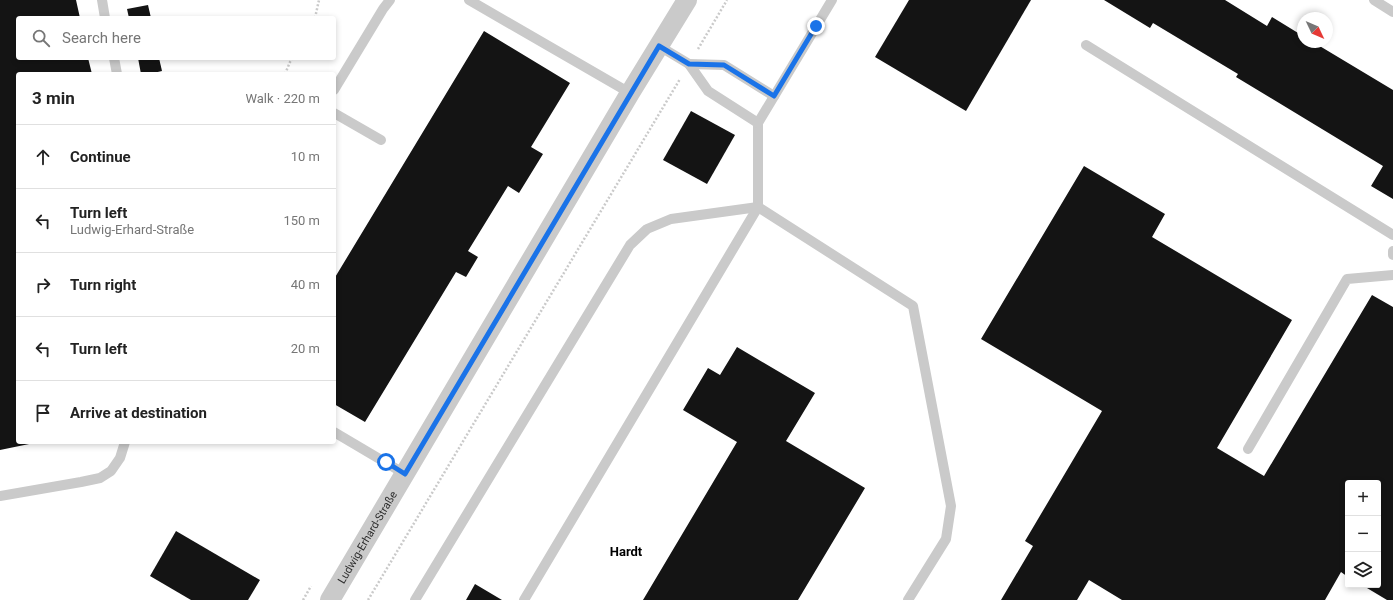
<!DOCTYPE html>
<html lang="en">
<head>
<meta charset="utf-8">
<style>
	:root { --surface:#fff; --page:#f6f6f6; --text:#222; --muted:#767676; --line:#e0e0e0 }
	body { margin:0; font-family:Roboto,sans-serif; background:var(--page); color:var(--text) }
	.controls { position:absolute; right:12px; bottom:12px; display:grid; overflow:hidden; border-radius:4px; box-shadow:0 2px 6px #0003 }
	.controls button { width:36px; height:36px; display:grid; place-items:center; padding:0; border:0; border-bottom:1px solid var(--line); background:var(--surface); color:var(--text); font:20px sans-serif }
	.compass { position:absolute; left:1297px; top:12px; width:36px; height:36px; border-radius:50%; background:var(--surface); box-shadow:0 2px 6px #0003; rotate:134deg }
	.stop { position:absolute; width:12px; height:12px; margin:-9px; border:3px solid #1a73e8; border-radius:50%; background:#fff }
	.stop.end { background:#1a73e8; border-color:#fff; box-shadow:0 1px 4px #0008 }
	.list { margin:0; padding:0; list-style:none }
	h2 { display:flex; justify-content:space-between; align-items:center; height:52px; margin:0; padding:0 16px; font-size:17px }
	h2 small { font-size:13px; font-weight:400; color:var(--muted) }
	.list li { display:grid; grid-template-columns:26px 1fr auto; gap:12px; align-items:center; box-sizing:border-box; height:64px; padding:0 16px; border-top:1px solid var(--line) }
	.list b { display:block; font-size:15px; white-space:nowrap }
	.list p { margin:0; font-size:13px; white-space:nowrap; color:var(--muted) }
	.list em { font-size:13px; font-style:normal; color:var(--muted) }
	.icon { flex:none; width:22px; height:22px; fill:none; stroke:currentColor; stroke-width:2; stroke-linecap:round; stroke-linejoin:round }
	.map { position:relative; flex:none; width:1393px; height:600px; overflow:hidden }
	.search { position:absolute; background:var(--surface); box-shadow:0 2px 6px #0003; left:16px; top:16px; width:320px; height:44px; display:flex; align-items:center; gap:10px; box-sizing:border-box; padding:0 14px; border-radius:4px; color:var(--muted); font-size:15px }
	.panel { position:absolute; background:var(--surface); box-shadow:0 2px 6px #0003; left:16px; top:72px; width:320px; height:372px; border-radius:4px }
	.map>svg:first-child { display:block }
	.building { fill:#141414 }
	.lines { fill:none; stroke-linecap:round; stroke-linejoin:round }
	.path { stroke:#cacaca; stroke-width:2.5; stroke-dasharray:2 2; stroke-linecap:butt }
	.lane { stroke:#cacaca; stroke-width:10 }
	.street { stroke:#cacaca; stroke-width:20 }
	.route { stroke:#1a73e8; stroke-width:5 }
	.labels { text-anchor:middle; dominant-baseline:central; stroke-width:4; stroke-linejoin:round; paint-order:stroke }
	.street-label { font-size:11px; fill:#2d2d2d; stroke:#fff }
	.quarter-label { font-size:13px; font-weight:bold; fill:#000; stroke:#fff }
</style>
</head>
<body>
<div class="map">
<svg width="1393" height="600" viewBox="0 0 1393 600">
	<rect width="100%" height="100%" fill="#fff"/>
	<g class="building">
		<polygon points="0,0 76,0 80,18 18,18 18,58 88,58 92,74 18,74 18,442 34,443 0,450"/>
		<polygon points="909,0 1031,0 966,111 875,57"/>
		<polygon points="1104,0 1225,0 1267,26 1272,17 1303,36 1303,42 1313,42 1393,90 1393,199 1371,186 1383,166 1236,77 1238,74 1153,23 1150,28"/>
		<polygon points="148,5 151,18 129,18 127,9"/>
		<polygon points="484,31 570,83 531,147 543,154 519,193 508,186 468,251 478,257 466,277 456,272 365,422 334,404 334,279"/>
		<polygon points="138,58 159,58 162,71 149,74 141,74"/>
		<polygon points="691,111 735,135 707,184 663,160"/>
		<polygon points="1084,166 1165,214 1152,237 1292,320 1217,448 1264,476 1372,295 1393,307 1393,600 1387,600 1362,585 1378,585 1378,483 1348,483 1348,577 1341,572 1325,600 1122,600 1089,580 1077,600 1001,600 1033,546 1025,541 1102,411 981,339"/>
		<polygon points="737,347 815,393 786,441 865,488 798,600 643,600 737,442 683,410 708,368 720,375"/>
		<polygon points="176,531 260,580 248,600 191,600 150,576"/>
		<polygon points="475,584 502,600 466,600"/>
	</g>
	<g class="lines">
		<g class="path">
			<polyline points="315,18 319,0"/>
			<polyline points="698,49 727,0"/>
			<polyline points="285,74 290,62 293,58"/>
			<polyline points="303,600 311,586"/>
			<polyline points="368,600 680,79"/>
		</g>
		<g class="lane">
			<polyline points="102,0 105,18"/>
			<polyline points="469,0 630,93"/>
			<polyline points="832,0 758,123 758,207 913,306 951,506 946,539 908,600"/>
			<polyline points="1374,0 1393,12"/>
			<polyline points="1086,45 1393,235"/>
			<polyline points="659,46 689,64 708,91 758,123"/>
			<polyline points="114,58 117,74"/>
			<polyline points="689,64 724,65 774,96"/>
			<polyline points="334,90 383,9 390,0"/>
			<polyline points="334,113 381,140"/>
			<polyline points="1393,251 1393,255"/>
			<polyline points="334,432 405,474"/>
			<polyline points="1248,449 1347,279 1393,275"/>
			<polyline points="0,496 81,482 100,478 111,471 120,458 125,442"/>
			<polyline points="415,600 630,245 647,229 671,219 758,207"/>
			<polyline points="524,600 758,207"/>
		</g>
		<path class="street" id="s1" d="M 330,600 L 630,93 L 687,0"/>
	</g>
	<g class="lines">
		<polyline class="route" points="386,462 405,474 659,46 689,64 724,65 774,96 816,26"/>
	</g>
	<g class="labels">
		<g class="street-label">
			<text stroke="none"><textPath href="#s1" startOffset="73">Ludwig-Erhard-Straße</textPath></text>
		</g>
		<g class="quarter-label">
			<text x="626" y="551">Hardt</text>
		</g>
	</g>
</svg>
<div class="controls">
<button>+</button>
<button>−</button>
<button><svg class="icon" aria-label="layers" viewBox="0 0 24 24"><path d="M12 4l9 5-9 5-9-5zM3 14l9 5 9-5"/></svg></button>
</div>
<svg class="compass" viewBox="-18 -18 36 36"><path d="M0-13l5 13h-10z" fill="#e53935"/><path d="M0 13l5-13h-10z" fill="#767676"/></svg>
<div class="stop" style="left:386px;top:462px"></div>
<div class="stop end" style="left:816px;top:26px"></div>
<div class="search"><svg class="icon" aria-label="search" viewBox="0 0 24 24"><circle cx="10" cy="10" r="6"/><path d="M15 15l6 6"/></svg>Search here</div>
<section class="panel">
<h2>3 min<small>Walk · 220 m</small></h2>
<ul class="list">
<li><svg class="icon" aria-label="ahead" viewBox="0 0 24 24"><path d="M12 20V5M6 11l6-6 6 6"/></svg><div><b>Continue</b></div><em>10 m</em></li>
<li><svg class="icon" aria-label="left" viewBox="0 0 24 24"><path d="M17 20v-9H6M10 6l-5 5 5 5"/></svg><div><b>Turn left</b><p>Ludwig-Erhard-Straße</p></div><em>150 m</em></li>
<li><svg class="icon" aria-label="right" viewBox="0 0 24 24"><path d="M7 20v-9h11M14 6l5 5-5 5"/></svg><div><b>Turn right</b></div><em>40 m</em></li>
<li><svg class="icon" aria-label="left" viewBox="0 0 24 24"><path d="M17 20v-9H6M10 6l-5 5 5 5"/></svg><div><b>Turn left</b></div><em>20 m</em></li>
<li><svg class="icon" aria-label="arrive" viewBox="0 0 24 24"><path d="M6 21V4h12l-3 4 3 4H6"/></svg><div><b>Arrive at destination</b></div></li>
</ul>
</section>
</div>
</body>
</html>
